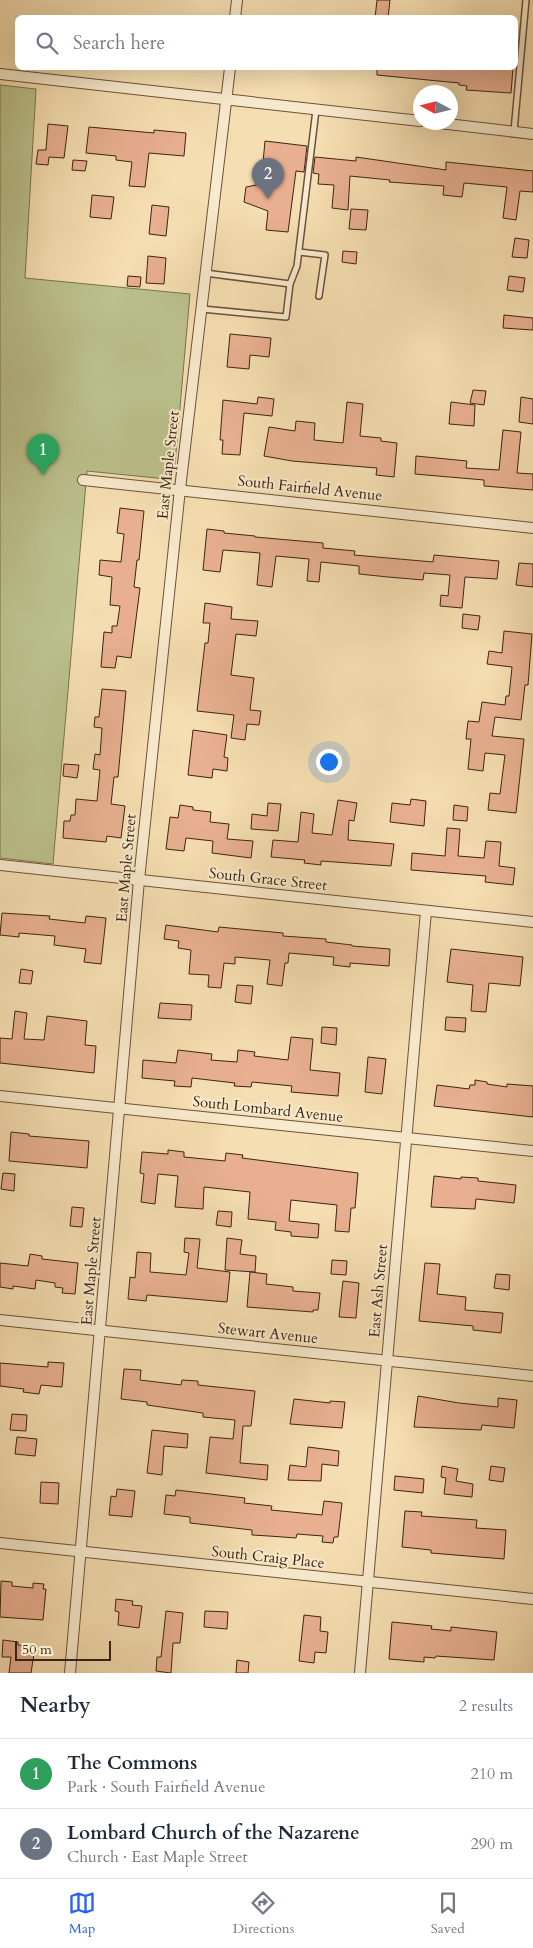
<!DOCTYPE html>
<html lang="en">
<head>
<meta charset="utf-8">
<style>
	:root { --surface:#fff; --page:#f2f2f3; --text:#1f2937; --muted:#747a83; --line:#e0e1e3; --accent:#2563eb }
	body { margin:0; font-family:Cardo,serif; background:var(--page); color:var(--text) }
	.compass { position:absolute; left:413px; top:85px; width:45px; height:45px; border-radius:50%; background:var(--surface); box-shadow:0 5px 20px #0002; rotate:277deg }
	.scale { position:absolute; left:15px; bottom:12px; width:96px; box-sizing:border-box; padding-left:5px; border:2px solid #3f2314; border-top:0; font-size:14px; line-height:18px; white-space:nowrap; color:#3f2314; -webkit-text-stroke:4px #f8eacc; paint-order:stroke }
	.you { position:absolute; left:328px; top:761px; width:18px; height:18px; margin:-12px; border:4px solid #fff; border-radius:50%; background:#1a73e8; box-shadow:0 0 0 8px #1a73e833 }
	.badge { display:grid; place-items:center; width:32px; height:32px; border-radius:50%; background:var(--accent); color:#fff; font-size:16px; font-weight:700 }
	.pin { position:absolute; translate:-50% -41px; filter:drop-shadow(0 1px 2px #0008) }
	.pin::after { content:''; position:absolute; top:26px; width:18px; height:15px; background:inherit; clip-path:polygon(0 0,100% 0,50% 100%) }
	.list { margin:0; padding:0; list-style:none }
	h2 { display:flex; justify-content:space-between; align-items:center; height:65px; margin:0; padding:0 20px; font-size:21px }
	h2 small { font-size:16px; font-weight:400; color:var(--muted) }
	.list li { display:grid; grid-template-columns:32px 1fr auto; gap:15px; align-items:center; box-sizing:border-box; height:70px; padding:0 20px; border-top:1px solid var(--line) }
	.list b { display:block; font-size:19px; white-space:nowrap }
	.list p { margin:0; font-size:16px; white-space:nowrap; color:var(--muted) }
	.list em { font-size:16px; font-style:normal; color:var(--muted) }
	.icon { flex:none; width:28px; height:28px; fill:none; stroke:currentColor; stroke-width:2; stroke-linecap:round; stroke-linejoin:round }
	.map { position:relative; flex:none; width:533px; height:1673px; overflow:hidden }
	.search { position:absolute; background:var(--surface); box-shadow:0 5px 20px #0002; left:15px; right:15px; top:15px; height:55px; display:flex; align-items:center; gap:12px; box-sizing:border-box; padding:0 18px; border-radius:8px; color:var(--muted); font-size:19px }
	.sheet { height:205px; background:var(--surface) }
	nav { display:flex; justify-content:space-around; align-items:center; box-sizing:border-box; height:70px; border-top:1px solid var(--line); background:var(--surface); font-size:14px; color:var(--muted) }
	nav a { display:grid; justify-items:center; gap:2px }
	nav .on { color:var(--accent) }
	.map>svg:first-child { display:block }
	.green { fill:#bbc18c; stroke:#7d7250 }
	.building { fill:#e8b090; stroke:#3f2314 }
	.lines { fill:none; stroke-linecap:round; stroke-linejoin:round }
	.service-casing { stroke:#6c523b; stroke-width:8 }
	.minor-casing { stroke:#6c523b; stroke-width:12 }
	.service { stroke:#f8eacc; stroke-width:5 }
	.minor { stroke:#f8eacc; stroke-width:10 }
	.labels { text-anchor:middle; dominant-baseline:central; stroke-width:4; stroke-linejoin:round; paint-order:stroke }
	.street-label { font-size:15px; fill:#3f2314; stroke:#f8eacc }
</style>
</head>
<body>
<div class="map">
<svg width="533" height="1673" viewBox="0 0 533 1673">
	<rect width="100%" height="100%" fill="#f5deb1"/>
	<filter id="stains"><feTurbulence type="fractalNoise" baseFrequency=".004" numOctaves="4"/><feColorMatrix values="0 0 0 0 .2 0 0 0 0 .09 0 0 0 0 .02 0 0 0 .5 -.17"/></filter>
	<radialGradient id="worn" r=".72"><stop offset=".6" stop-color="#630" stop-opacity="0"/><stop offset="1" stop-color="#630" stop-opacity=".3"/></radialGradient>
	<polygon class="green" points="0,85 36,89 25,278 190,294 175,464 172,472 166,479 87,471 53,864 0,858"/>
	<g class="building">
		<polygon points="377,0 390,0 388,18 375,18"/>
		<polygon points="377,68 513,68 511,93 466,90 467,86 459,85 459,83 377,75"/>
		<polygon points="48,124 68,126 64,158 49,157 48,165 36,164 38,150 46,150"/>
		<polygon points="89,127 154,133 154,130 186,133 184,156 149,153 145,187 129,186 132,162 116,160 116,156 86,153"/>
		<polygon points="265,141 307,146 304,172 296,171 288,232 266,230 268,211 244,202 246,187 261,184"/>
		<polygon points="315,157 356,161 356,157 446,170 446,162 533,171 533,192 520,191 516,220 503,218 507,187 464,183 462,197 443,195 444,186 389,182 390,180 350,176 348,210 332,208 334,185 318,184 319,174 313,173"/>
		<polygon points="73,160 87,161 85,171 72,170"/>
		<polygon points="92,195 114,197 111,219 90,217"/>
		<polygon points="152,205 169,207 166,236 149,234"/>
		<polygon points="351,209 368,210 366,230 349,229"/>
		<polygon points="515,238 529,240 527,258 512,257"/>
		<polygon points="343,251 357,252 356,264 342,262"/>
		<polygon points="148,256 166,258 164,284 146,283"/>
		<polygon points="128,276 141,277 140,287 127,286"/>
		<polygon points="509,276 525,278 523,292 507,290"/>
		<polygon points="504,315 533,318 533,330 503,328"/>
		<polygon points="230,334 271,338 269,357 250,355 249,369 227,367"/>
		<polygon points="473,390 486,391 484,405 470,403"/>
		<polygon points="258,397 274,399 272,416 244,413 240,455 222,454 223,440 220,440 223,400 257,404"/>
		<polygon points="521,397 533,399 533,424 519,422"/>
		<polygon points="347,402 363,404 360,436 381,438 381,441 397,443 394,477 376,475 377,468 292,461 264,456 269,427 295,431 296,421 315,423 314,440 343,443"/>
		<polygon points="451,402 475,405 474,426 449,424"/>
		<polygon points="503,430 521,432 517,473 533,474 533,490 484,486 484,480 415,474 416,456 467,461 466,468 499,470"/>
		<polygon points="120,508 144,511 139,560 137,560 134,587 140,588 131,658 117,656 115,668 101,667 104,632 112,633 112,626 117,626 120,606 110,605 112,577 99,575 100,560 121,562 124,534 117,533"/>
		<polygon points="207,529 224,531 224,533 255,536 255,537 323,543 323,548 355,551 354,555 433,562 434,555 499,561 497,579 465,577 462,608 440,606 441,595 448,596 450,575 424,573 423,580 388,577 359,574 359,566 321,562 319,582 307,581 309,559 276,556 272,587 257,585 260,553 223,550 220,572 203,570"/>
		<polygon points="519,563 533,564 533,587 516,585"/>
		<polygon points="205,603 232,607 231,619 258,621 256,636 236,634 231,675 254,678 250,710 261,711 259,725 247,724 245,740 231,738 234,715 197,711 205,643 208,643 210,623 203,623"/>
		<polygon points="463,614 480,616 478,630 462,628"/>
		<polygon points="504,631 532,634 528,685 525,685 521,720 495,717 492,736 524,739 516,813 488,810 490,793 500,794 505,755 485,753 483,771 468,769 471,739 466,739 468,721 479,722 482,702 505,705 506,696 509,696 512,667 487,664 489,651 502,653"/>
		<polygon points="102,689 126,691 118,777 114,777 111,804 125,806 121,838 107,836 106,842 63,838 64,821 70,821 71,815 75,815 76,799 97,801 100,770 93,769 95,754 100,755 102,728 94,727 95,717 99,717"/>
		<polygon points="193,730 227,735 224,757 228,758 227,771 213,769 212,778 188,775"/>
		<polygon points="64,764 79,765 77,778 63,776"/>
		<polygon points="411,799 426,801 424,826 390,822 392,803 410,805"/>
		<polygon points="338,800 357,803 354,821 349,820 348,840 394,844 391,866 321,861 321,865 304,863 305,860 271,857 273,840 298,842 301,812 314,814 312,833 332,835"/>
		<polygon points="268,803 281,804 278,831 251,829 252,814 267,816"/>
		<polygon points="180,805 193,807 193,810 211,812 210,822 229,824 227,839 253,841 251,858 212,853 213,841 186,838 184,851 166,849 170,817 178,818"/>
		<polygon points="454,805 468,807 467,821 453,820"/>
		<polygon points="447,828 460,829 458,856 484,858 486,841 501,842 499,866 515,868 513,885 485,882 486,876 411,870 412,853 445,856"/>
		<polygon points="2,913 50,916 49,919 85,923 86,916 106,918 101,964 84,962 86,949 54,945 55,936 19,933 19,937 0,935"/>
		<polygon points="166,925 218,932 219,927 283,933 283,936 326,939 326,942 352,945 352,946 390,949 389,966 350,963 350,967 333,965 334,957 289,953 288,963 285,963 282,986 267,984 270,960 235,957 235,964 224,963 221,988 208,987 209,975 189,974 191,950 178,948 179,941 164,939"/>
		<polygon points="451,949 523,957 520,986 489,983 486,1012 471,1011 473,985 447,982"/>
		<polygon points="21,969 33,971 31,984 19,983"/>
		<polygon points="237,985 253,986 251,1004 235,1002"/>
		<polygon points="160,1003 192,1005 191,1020 158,1018"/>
		<polygon points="15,1011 27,1013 24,1039 44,1040 47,1016 87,1021 85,1045 96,1046 94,1073 0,1063 0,1038 12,1039"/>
		<polygon points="446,1017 466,1018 465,1032 445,1030"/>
		<polygon points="322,1027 337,1028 336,1045 321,1043"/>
		<polygon points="291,1037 313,1039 310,1070 340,1073 338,1096 291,1092 292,1086 252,1082 251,1087 234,1086 235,1083 192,1078 191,1087 174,1086 175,1081 142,1078 143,1060 176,1063 178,1050 212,1054 211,1060 237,1062 238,1050 255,1052 254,1056 288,1060"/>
		<polygon points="368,1057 386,1059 382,1094 365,1092"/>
		<polygon points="475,1080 487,1082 487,1084 507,1087 507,1084 533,1086 533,1117 434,1106 437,1085 469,1089 470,1085 475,1085"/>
		<polygon points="11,1132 29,1134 29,1136 89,1141 87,1168 9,1161"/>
		<polygon points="168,1150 184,1152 184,1157 225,1161 226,1153 243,1155 242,1158 358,1173 355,1208 351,1208 349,1232 335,1231 337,1205 291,1200 289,1221 319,1224 318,1238 291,1236 291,1232 275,1230 276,1222 248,1219 250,1192 204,1187 203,1209 175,1207 178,1176 158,1174 155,1204 141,1202 144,1174 140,1173 142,1152 168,1154"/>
		<polygon points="3,1173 15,1174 14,1191 1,1189"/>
		<polygon points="434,1176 461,1179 461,1177 478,1178 478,1181 516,1185 514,1203 476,1199 475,1209 431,1207"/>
		<polygon points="72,1207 84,1208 82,1227 70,1226"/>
		<polygon points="218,1211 232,1212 231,1227 216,1225"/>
		<polygon points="185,1238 200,1239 197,1268 230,1272 227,1302 147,1295 146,1301 128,1299 130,1277 135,1278 137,1252 151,1253 150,1272 186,1275 189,1253 184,1252"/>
		<polygon points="227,1238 242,1240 240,1254 256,1256 255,1272 225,1270"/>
		<polygon points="30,1254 42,1256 42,1259 78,1263 75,1294 62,1293 63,1288 55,1287 55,1283 36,1280 35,1289 13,1286 13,1289 0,1287 0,1263 28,1266"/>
		<polygon points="332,1260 347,1261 346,1275 331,1274"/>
		<polygon points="425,1263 440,1264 437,1294 466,1297 465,1310 503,1313 501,1333 473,1330 473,1326 419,1321"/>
		<polygon points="250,1272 267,1274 266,1284 293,1287 293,1291 320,1293 318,1310 313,1310 313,1312 247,1307"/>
		<polygon points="496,1274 510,1275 509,1290 494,1288"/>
		<polygon points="343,1281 359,1283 356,1318 339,1317"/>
		<polygon points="48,1362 64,1363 62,1387 41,1385 39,1394 23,1392 24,1389 0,1386 0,1363 48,1367"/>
		<polygon points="124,1369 141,1370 140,1380 181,1385 182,1380 198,1381 198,1385 255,1391 251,1426 243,1426 240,1463 268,1465 267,1480 206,1473 210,1437 233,1439 235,1420 203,1417 203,1413 147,1405 147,1402 121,1399"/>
		<polygon points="418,1396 459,1403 498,1407 498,1398 517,1400 514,1428 482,1425 481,1430 414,1427"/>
		<polygon points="294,1399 330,1403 330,1401 345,1402 342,1428 290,1424"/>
		<polygon points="12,1414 27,1415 26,1431 10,1430"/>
		<polygon points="152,1430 188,1434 187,1448 164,1446 162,1475 147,1473"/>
		<polygon points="17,1437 37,1439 35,1456 15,1454"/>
		<polygon points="308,1447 339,1451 338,1466 322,1464 321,1481 288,1480 290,1465 306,1467"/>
		<polygon points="442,1466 458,1469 456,1481 473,1484 472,1497 444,1494 446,1478 441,1477"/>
		<polygon points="491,1466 505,1468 503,1482 489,1480"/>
		<polygon points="395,1476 424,1479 423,1493 394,1490"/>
		<polygon points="41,1482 59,1483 58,1504 40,1503"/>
		<polygon points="117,1489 135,1491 132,1517 109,1515 111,1496 116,1497"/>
		<polygon points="176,1490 245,1498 244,1503 272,1506 271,1510 322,1515 324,1501 342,1503 338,1537 334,1537 333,1543 322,1542 323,1536 297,1534 296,1538 269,1536 252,1535 252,1530 190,1523 190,1517 164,1514 166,1495 175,1496"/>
		<polygon points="405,1511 422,1512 421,1516 477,1520 476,1528 506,1530 504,1559 431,1553 431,1550 402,1547"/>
		<polygon points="1,1581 12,1582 12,1586 33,1588 33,1583 44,1584 43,1589 46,1589 43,1620 0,1617"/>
		<polygon points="116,1599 133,1601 132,1605 142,1606 139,1628 118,1625 119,1612 115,1611"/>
		<polygon points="166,1611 183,1613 180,1643 173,1643 171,1673 156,1671 157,1657 161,1657"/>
		<polygon points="205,1611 228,1612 227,1629 204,1627"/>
		<polygon points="304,1615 321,1617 320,1631 328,1632 326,1653 315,1652 314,1663 299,1661"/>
		<polygon points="392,1622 432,1626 431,1629 451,1631 451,1627 497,1632 494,1660 436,1656 435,1658 424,1657 424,1662 389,1659"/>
		<polygon points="3,1640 18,1642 18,1645 35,1647 31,1673 9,1673 11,1657 2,1657"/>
		<polygon points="237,1660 249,1662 248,1673 236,1673"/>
	</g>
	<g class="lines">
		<g class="service-casing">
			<g id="service">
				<polyline points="514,131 526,0"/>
				<polyline points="299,252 325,255 319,296"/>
				<polyline points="290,284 297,266 316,110"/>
				<polyline points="202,309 286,317 290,284 205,273"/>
			</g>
		</g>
		<g class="minor-casing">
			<g id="minor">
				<polyline points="235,18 237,0"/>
				<polyline points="0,74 420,121"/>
				<polyline points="430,122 533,134"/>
				<polyline points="83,480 533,528"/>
				<polyline points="0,865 533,922"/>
				<polyline points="0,1096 533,1151"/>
				<polyline points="0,1320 533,1376"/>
				<polyline points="0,1543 533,1599"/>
				<polyline points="70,1673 139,880 180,489 230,68"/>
				<polyline points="360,1673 426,911"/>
			</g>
		</g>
		<use href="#service" class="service"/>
		<use href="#minor" class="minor"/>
	</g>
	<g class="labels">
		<g class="street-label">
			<text transform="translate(168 465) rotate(-84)">East Maple Street</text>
			<text transform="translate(310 488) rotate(6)">South Fairfield Avenue</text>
			<text transform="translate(126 868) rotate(-85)">East Maple Street</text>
			<text transform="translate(268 879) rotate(6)">South Grace Street</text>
			<text transform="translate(268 1109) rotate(6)">South Lombard Avenue</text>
			<text transform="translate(91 1271) rotate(-85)">East Maple Street</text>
			<text transform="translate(378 1291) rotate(-85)">East Ash Street</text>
			<text transform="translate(268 1333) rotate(6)">Stewart Avenue</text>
			<text transform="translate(268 1557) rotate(6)">South Craig Place</text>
		</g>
	</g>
	<rect width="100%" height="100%" filter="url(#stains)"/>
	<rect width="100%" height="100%" fill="url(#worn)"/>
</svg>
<svg class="compass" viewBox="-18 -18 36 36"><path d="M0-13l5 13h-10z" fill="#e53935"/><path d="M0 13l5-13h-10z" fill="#747a83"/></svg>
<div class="scale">50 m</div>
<div class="you"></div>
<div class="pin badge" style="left:43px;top:475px;background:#2e9e5b">1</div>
<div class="pin badge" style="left:268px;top:199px;background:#6b7280">2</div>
<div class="search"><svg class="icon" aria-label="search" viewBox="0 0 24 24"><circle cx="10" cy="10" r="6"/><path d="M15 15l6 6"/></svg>Search here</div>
</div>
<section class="sheet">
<h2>Nearby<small>2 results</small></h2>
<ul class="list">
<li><span class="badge" style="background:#2e9e5b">1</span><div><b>The Commons</b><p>Park · South Fairfield Avenue</p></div><em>210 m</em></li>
<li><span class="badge" style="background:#6b7280">2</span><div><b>Lombard Church of the Nazarene</b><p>Church · East Maple Street</p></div><em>290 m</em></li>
</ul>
</section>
<nav>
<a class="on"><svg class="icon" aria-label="map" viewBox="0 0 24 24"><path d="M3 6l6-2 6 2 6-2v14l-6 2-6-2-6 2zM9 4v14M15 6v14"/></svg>Map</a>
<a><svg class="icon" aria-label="directions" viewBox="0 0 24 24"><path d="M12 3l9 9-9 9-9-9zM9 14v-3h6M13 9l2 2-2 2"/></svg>Directions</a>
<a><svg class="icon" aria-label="saved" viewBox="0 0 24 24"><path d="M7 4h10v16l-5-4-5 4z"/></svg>Saved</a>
</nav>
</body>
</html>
